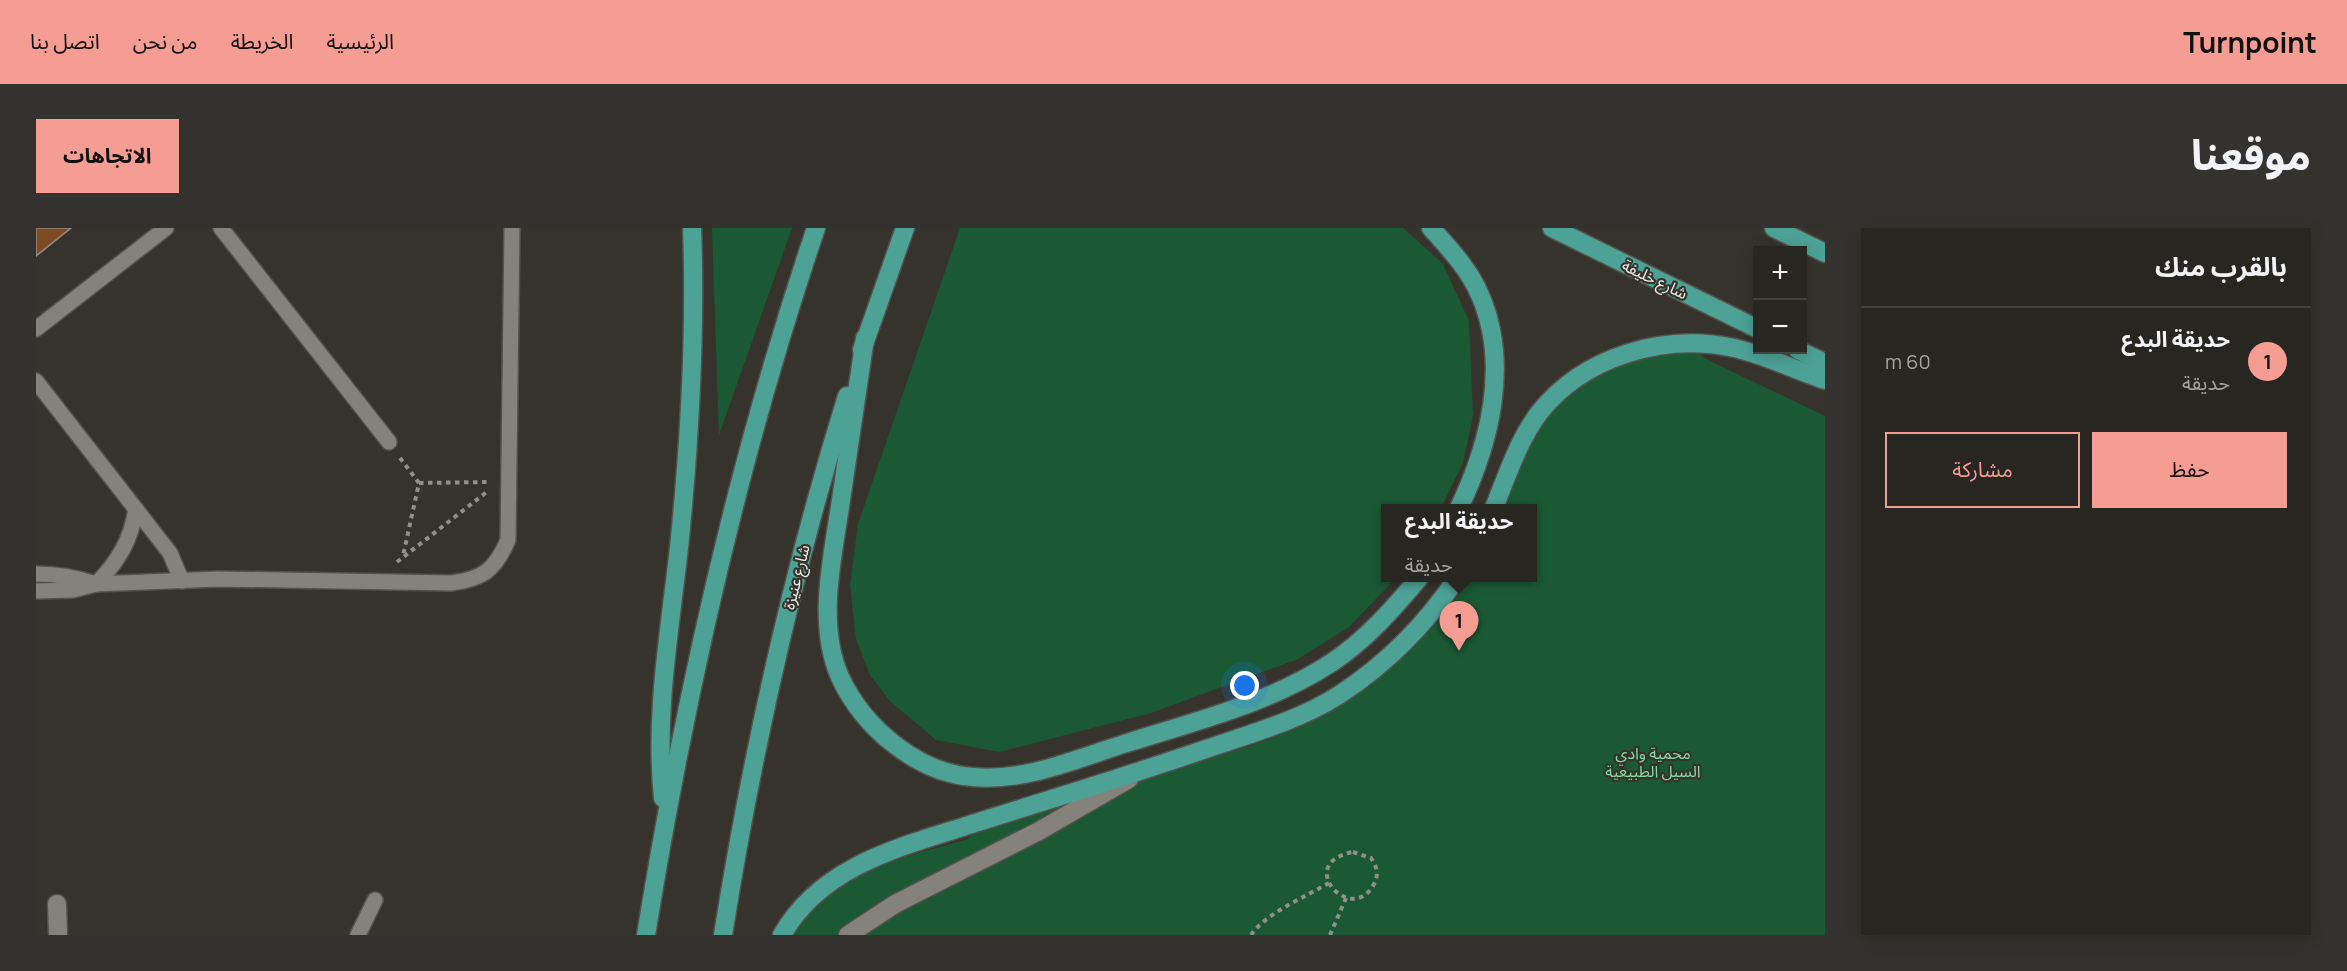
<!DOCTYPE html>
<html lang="ar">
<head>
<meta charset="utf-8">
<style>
	:root { --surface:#282621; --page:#34322e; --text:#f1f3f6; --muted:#a5a5a5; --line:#44433f; --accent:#f59c93 }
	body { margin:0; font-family:Manrope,"Noto Sans Arabic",sans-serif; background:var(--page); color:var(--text); direction:rtl }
	.controls { position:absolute; right:18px; top:18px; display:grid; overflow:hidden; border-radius:0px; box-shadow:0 3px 15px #0003 }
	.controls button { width:54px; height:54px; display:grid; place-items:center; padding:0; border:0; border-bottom:2px solid var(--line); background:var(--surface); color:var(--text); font:30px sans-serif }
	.you { position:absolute; left:1209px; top:458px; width:21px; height:21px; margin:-15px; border:4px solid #fff; border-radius:50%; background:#1a73e8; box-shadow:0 0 0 9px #1a73e833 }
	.badge { display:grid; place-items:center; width:39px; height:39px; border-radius:50%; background:var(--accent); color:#111; font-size:20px; font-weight:700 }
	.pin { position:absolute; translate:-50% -50px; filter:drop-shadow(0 2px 3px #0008) }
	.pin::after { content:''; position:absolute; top:32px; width:21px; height:18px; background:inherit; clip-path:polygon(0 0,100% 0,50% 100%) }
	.popup { position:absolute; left:1345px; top:276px; width:156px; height:78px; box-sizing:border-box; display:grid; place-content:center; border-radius:0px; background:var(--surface); filter:drop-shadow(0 2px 4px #0005); font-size:20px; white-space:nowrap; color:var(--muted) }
	.popup b { font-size:22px; color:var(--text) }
	.popup::after { content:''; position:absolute; left:50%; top:100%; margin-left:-12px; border:12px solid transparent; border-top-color:var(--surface) }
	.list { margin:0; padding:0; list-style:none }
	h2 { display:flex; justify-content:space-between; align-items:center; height:78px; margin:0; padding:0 24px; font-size:26px }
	h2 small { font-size:20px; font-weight:400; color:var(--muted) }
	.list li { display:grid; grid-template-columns:39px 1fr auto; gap:18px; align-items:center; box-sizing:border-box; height:108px; padding:0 24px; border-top:2px solid var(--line) }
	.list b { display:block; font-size:22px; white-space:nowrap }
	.list p { margin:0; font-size:20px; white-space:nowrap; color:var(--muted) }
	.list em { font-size:20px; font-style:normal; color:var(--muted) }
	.actions { display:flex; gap:12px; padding:18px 24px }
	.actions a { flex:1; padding:14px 0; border:2px solid var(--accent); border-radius:0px; text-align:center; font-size:21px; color:var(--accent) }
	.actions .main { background:var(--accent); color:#111 }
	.map { position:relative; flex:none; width:1789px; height:707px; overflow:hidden; direction:ltr; border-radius:0px }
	header { display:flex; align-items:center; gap:36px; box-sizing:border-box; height:84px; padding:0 30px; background:var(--accent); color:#111 }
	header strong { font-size:28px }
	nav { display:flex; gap:33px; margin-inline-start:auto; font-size:21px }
	.intro { display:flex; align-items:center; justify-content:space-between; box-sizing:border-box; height:144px; padding:0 36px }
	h1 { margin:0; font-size:42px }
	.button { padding:15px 27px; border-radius:0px; background:var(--accent); color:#111; font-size:21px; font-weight:700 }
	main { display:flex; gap:36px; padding:0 36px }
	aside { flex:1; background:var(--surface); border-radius:0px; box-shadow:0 3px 15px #0003 }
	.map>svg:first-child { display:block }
	.green { fill:#1b5935 }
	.building { fill:#7e4a22; stroke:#958d88; stroke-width:1.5 }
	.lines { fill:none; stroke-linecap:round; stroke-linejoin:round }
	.lane-casing { stroke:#53514c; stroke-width:18 }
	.street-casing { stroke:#53514c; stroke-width:21 }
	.primary-casing { stroke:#53514c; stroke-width:21 }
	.path { stroke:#908f89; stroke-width:4; stroke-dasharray:4.5 4.5; stroke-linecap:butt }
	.lane { stroke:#84827a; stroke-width:15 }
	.street { stroke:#84827a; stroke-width:18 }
	.primary { stroke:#4da296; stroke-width:18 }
	.labels { text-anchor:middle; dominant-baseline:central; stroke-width:4.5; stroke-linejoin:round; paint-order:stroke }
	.street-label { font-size:16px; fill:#edece7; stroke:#35332c }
	.park-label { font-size:16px; fill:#83dda3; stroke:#35332c }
</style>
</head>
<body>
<header>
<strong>Turnpoint</strong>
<nav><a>الرئيسية</a><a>الخريطة</a><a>من نحن</a><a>اتصل بنا</a></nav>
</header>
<div class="intro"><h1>موقعنا</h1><a class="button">الاتجاهات</a></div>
<main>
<aside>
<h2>بالقرب منك<small></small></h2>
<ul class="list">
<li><span class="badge">1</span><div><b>حديقة البدع</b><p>حديقة</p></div><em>60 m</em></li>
</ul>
<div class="actions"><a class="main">حفظ</a><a>مشاركة</a></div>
</aside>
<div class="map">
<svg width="1789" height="707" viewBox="0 0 1789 707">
	<rect width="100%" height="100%" fill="#35332c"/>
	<g class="green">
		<polygon points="676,0 756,0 683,207"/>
		<polygon points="924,0 1367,0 1407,36 1433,93 1437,188 1427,235 1405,280 1350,280 1350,350 1360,350 1313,399 1262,431 1115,485 963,524 900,512 854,473 834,447 820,411 814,357 822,296"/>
		<path d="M 1658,123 L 1674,133 L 1789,188 L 1789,707 L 759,707 C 793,642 868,630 932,611 L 940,600 C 1002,581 1065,562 1127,543 C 1166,531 1207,522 1244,507 C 1320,476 1390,419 1434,350 L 1496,350 L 1496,280 L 1470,280 L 1491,220 L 1514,184 L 1531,166 L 1596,127 Z"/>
	</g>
	<polygon class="building" points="0,0 35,0 0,28"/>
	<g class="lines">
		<g class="lane-casing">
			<g id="lane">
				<polyline points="185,0 353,214"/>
				<polyline points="0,101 130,0"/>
				<polyline points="0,153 134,325 146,353"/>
				<path d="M 0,346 C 21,346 40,349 60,356"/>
				<path d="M 60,356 C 82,334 95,312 100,281"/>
				<path d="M 0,363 L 37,362 L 60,356 L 182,351 L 415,355 C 447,351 459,342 472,312 L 476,0"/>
				<polyline points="322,707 339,672"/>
			</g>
		</g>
		<g class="street-casing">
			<g id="street">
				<polyline points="21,676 22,707"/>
				<polyline points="812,707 859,676 1003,603 1093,551"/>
			</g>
		</g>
		<g class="primary-casing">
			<g id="primary">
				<path d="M 1395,0 C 1413,20 1433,41 1444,67 C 1474,136 1454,215 1423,280"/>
				<polyline points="1516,0 1722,101"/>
				<polyline points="1738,0 1789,25"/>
				<path d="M 829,110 C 821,164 813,218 805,272 C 797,328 780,395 804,449 C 827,499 881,545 937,549 C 990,554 1042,530 1091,515 C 1160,493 1234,475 1295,435 C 1330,412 1357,381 1383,350"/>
				<polyline points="826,122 869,0"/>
				<polyline points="1762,122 1789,135"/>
				<path d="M 1458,280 C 1471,248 1482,213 1503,185 C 1548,128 1628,105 1698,120 C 1729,127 1759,142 1789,152"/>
				<path d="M 627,570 C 618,483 635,397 644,310 C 654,207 660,103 656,0"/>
				<path d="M 610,707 C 649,467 702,230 780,0"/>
				<path d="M 687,707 C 716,525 756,345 811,168"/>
				<path d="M 746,707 C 786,637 865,619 936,596 C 1015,571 1095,547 1173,520 C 1217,505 1264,492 1303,467 C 1349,437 1390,396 1421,350"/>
			</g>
		</g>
		<g class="path">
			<polyline points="364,230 383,255 367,328"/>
			<polyline points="383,255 454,254"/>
			<polyline points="361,334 452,263"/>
			<path d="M 1317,624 L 1335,630 C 1341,639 1343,647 1338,656 C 1316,699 1257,635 1317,624 Z"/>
			<path d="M 1215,707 C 1230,685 1269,669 1293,655"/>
			<polyline points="1294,707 1310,670"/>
		</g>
		<use href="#lane" class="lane"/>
		<use href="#street" class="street"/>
		<use href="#primary" class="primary"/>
	</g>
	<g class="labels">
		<g class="street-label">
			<text transform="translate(1619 51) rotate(26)">شارع خليفة</text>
			<text transform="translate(760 349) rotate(-76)">شارع عنيزة</text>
		</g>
		<g class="park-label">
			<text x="1617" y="525">محمية وادي<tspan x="1617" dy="18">السيل الطبيعية</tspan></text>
		</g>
	</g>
</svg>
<div class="controls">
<button>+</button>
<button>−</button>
</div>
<div class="you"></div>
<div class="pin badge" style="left:1423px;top:423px">1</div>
<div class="popup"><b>حديقة البدع</b>حديقة</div>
</div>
</main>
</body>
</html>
